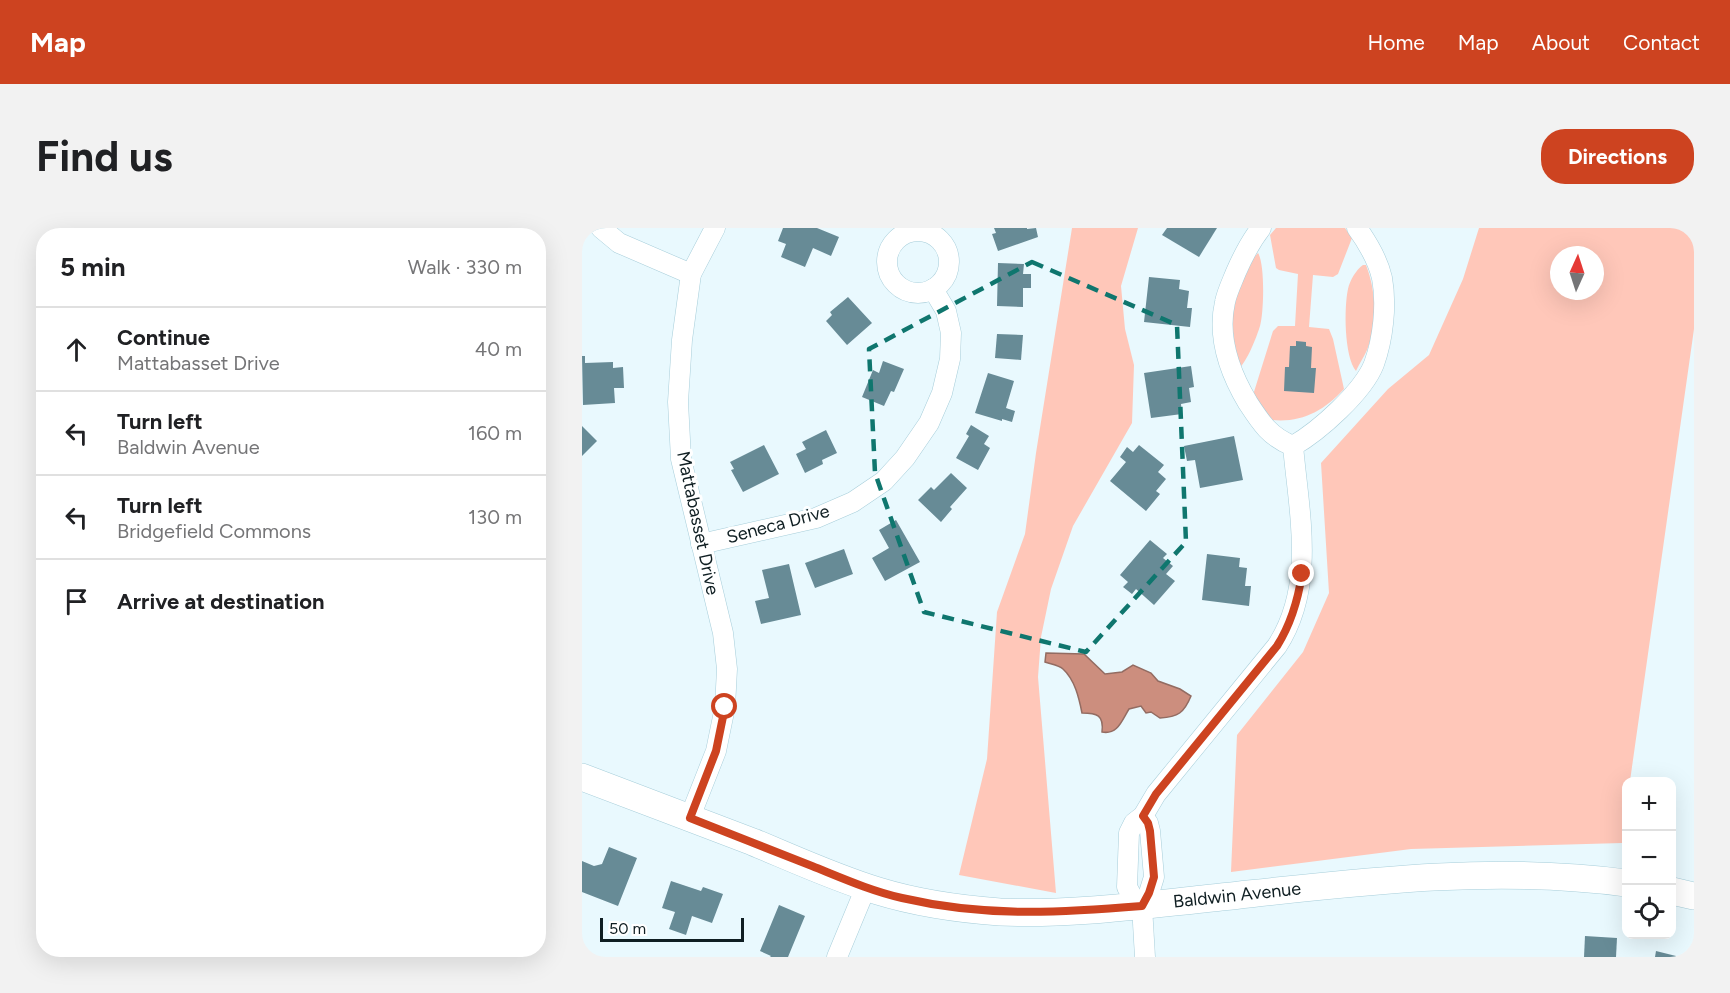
<!DOCTYPE html>
<html lang="en">
<head>
<meta charset="utf-8">
<style>
	:root { --surface:#fff; --page:#f2f2f2; --text:#202124; --muted:#757577; --line:#e0e0e0; --accent:#cd4320 }
	body { margin:0; font-family:Figtree,sans-serif; background:var(--page); color:var(--text) }
	.controls { position:absolute; right:18px; bottom:18px; display:grid; overflow:hidden; border-radius:12px; box-shadow:0 6px 24px #0002 }
	.controls button { width:54px; height:54px; display:grid; place-items:center; padding:0; border:0; border-bottom:2px solid var(--line); background:var(--surface); color:var(--text); font:30px sans-serif }
	.compass { position:absolute; left:968px; top:18px; width:54px; height:54px; border-radius:50%; background:var(--surface); box-shadow:0 6px 24px #0002; rotate:3deg }
	.scale { position:absolute; left:18px; bottom:15px; width:144px; box-sizing:border-box; padding-left:6px; border:3px solid #0f1e22; border-top:0; font-size:16px; line-height:21px; white-space:nowrap; color:#0f1e22; -webkit-text-stroke:4px #fff; paint-order:stroke }
	.stop { position:absolute; width:18px; height:18px; margin:-14px; border:4px solid #cd4320; border-radius:50%; background:#fff }
	.stop.end { background:#cd4320; border-color:#fff; box-shadow:0 2px 6px #0008 }
	.list { margin:0; padding:0; list-style:none }
	h2 { display:flex; justify-content:space-between; align-items:center; height:78px; margin:0; padding:0 24px; font-size:26px }
	h2 small { font-size:20px; font-weight:400; color:var(--muted) }
	.list li { display:grid; grid-template-columns:39px 1fr auto; gap:18px; align-items:center; box-sizing:border-box; height:84px; padding:0 24px; border-top:2px solid var(--line) }
	.list b { display:block; font-size:22px; white-space:nowrap }
	.list p { margin:0; font-size:20px; white-space:nowrap; color:var(--muted) }
	.list em { font-size:20px; font-style:normal; color:var(--muted) }
	.icon { flex:none; width:33px; height:33px; fill:none; stroke:currentColor; stroke-width:2; stroke-linecap:round; stroke-linejoin:round }
	.map { position:relative; flex:none; width:1112px; height:729px; overflow:hidden; border-radius:24px }
	header { display:flex; align-items:center; gap:36px; box-sizing:border-box; height:84px; padding:0 30px; background:var(--accent); color:#fff }
	header strong { font-size:28px }
	nav { display:flex; gap:33px; margin-inline-start:auto; font-size:21px }
	.intro { display:flex; align-items:center; justify-content:space-between; box-sizing:border-box; height:144px; padding:0 36px }
	h1 { margin:0; font-size:42px }
	.button { padding:15px 27px; border-radius:24px; background:var(--accent); color:#fff; font-size:21px; font-weight:700 }
	main { display:flex; gap:36px; padding:0 36px }
	aside { flex:1; background:var(--surface); border-radius:24px; box-shadow:0 6px 24px #0002 }
	.map>svg:first-child { display:block }
	.green { fill:#ffc7b9; fill-rule:evenodd }
	.water { fill:#cc8e7e; stroke:#936c62; stroke-width:1.5 }
	.building { fill:#678b96 }
	.lines { fill:none; stroke-linecap:round; stroke-linejoin:round }
	.street-casing { stroke:#a7ceda; stroke-width:21 }
	.secondary-casing { stroke:#a7ceda; stroke-width:28 }
	.street { stroke:#fff; stroke-width:20 }
	.secondary { stroke:#fff; stroke-width:27 }
	.route { stroke:#cd4320; stroke-width:8 }
	.marked { fill:none; stroke:#0f766e; stroke-width:4.5; stroke-dasharray:12 8; stroke-linejoin:round }
	.labels { text-anchor:middle; dominant-baseline:central; stroke-width:6; stroke-linejoin:round; paint-order:stroke }
	.street-label { font-size:18px; fill:#0f1e22; stroke:#fff }
</style>
</head>
<body>
<header>
<strong>Map</strong>
<nav><a>Home</a><a>Map</a><a>About</a><a>Contact</a></nav>
</header>
<div class="intro"><h1>Find us</h1><a class="button">Directions</a></div>
<main>
<aside>
<h2>5 min<small>Walk · 330 m</small></h2>
<ul class="list">
<li><svg class="icon" aria-label="ahead" viewBox="0 0 24 24"><path d="M12 20V5M6 11l6-6 6 6"/></svg><div><b>Continue</b><p>Mattabasset Drive</p></div><em>40 m</em></li>
<li><svg class="icon" aria-label="left" viewBox="0 0 24 24"><path d="M17 20v-9H6M10 6l-5 5 5 5"/></svg><div><b>Turn left</b><p>Baldwin Avenue</p></div><em>160 m</em></li>
<li><svg class="icon" aria-label="left" viewBox="0 0 24 24"><path d="M17 20v-9H6M10 6l-5 5 5 5"/></svg><div><b>Turn left</b><p>Bridgefield Commons</p></div><em>130 m</em></li>
<li><svg class="icon" aria-label="arrive" viewBox="0 0 24 24"><path d="M6 21V4h12l-3 4 3 4H6"/></svg><div><b>Arrive at destination</b></div></li>
</ul>
</aside>
<div class="map">
<svg width="1112" height="729" viewBox="0 0 1112 729">
	<rect width="100%" height="100%" fill="#e9f9fe"/>
	<g class="green">
		<polygon points="490,0 556,0 539,58 543,101 552,137 550,195 491,298 469,361 459,409 456,449 474,665 377,647 405,531 415,384 443,306 454,225"/>
		<path d="M 694,0 L 763,0 L 770,10 L 756,46 L 751,49 L 731,47 L 727,99 L 747,101 L 751,111 L 762,161 C 742,183 719,195 690,192 L 671,167 L 691,103 L 696,98 L 713,98 L 716,46 L 697,42 L 694,40 L 688,7 Z"/>
		<path d="M 897,0 L 1112,0 L 1112,101 L 1048,553 L 1044,554 L 1044,580 L 1040,615 L 829,621 L 649,644 L 655,507 L 721,424 L 747,365 L 739,235 L 806,161 L 847,127 L 881,51 ZM 977,27 L 1013,27 L 1013,63 L 977,63 Z"/>
		<path d="M 676,25 C 683,36 682,84 678,98 C 675,108 665,134 657,140 C 656,130 653,121 652,112 C 648,83 655,46 676,25 Z"/>
		<path d="M 781,37 L 784,37 C 794,63 796,96 785,122 C 782,129 777,136 774,143 C 762,128 762,79 766,61 C 768,52 774,42 781,37 Z"/>
	</g>
	<path class="water" d="M 464,425 L 502,426 L 523,446 L 540,444 L 551,437 L 569,445 L 576,453 L 598,461 L 609,468 C 602,485 596,489 578,490 L 569,484 L 564,485 L 559,478 L 547,481 C 540,492 536,507 520,504 C 522,487 515,485 500,485 C 497,470 493,452 481,441 C 477,437 468,436 463,434 Z"/>
	<g class="building">
		<polygon points="201,0 235,0 257,9 249,28 231,20 223,39 199,29 204,16 196,13"/>
		<polygon points="412,0 445,0 445,1 454,0 456,9 416,23 410,6 414,5"/>
		<polygon points="585,0 635,0 617,29 580,7"/>
		<polygon points="416,35 442,36 441,46 449,46 449,60 441,60 441,79 415,78"/>
		<polygon points="567,49 598,52 597,61 607,63 605,80 610,80 608,99 562,94"/>
		<polygon points="266,69 290,95 265,117 244,93 250,87 248,84"/>
		<polygon points="415,106 441,107 439,132 413,130"/>
		<polygon points="714,113 724,114 724,118 730,119 729,140 734,140 732,165 702,163 703,139 707,139 708,118 714,118"/>
		<polygon points="0,128 3,128 3,135 31,134 31,140 41,139 42,160 32,160 33,175 1,177"/>
		<polygon points="301,133 322,141 312,164 309,163 302,178 280,169 291,142 297,145"/>
		<polygon points="609,138 612,159 607,160 609,174 599,176 600,186 569,190 562,145"/>
		<polygon points="406,145 432,153 424,180 433,183 430,194 420,191 420,193 393,185"/>
		<polygon points="389,197 407,208 402,216 408,220 396,242 374,230 387,208 384,206"/>
		<polygon points="0,198 15,213 0,228"/>
		<polygon points="244,202 255,225 240,232 241,236 223,245 214,226 224,221 220,214"/>
		<polygon points="652,208 661,252 618,260 613,232 605,233 602,218"/>
		<polygon points="182,217 197,246 161,264 149,242 152,241 148,234"/>
		<polygon points="557,217 582,237 576,244 584,251 574,263 578,266 564,283 528,253 544,234 538,229 545,219 551,224"/>
		<polygon points="369,245 385,260 368,279 370,281 359,294 336,272 349,259 352,262"/>
		<polygon points="314,292 338,334 303,353 290,330 307,320 297,302"/>
		<polygon points="568,312 585,326 581,330 591,338 584,346 593,353 572,377 554,361 550,366 541,359 546,354 538,347"/>
		<polygon points="262,321 271,346 233,360 223,335"/>
		<polygon points="625,326 658,330 657,339 665,340 663,358 669,358 667,378 620,372"/>
		<polygon points="207,336 219,387 179,396 173,373 187,370 180,342"/>
		<polygon points="27,619 55,630 36,678 0,664 0,633 12,638 20,636"/>
		<polygon points="89,653 119,663 121,659 141,666 130,695 110,688 104,707 87,701 93,684 80,680"/>
		<polygon points="197,677 223,688 206,729 188,729 189,728 178,723"/>
		<polygon points="1003,708 1035,710 1034,729 1002,729"/>
		<polygon points="1074,723 1094,728 1094,729 1073,729"/>
	</g>
	<g class="lines">
		<g class="street-casing">
			<g id="street">
				<polyline points="19,0 37,15 109,46"/>
				<path d="M 679,0 C 668,14 661,28 654,44 C 650,54 645,64 643,74 C 635,109 648,145 666,175 C 679,195 688,209 711,218"/>
				<circle cx="336" cy="34" r="31"/>
				<path d="M 711,218 C 737,203 781,164 792,136 C 801,111 805,77 800,50 C 796,32 785,14 775,0"/>
				<polyline points="119,316 234,290 271,274 302,253 323,230 347,195 360,165 368,131 369,105 364,83 351,61"/>
				<polyline points="108,589 134,523 143,479 145,441 141,405 99,231 96,174 100,112 109,46 133,0"/>
				<path d="M 560,678 L 550,668 L 545,659 L 547,605 L 552,595 L 561,588 L 574,566 L 695,418 C 734,358 717,285 711,218"/>
				<polyline points="560,678 567,665 572,649 568,603 566,595 561,588"/>
				<polyline points="560,678 563,729"/>
				<polyline points="255,729 284,659"/>
			</g>
		</g>
		<g class="secondary-casing">
			<g id="secondary">
				<path d="M 0,549 C 57,571 114,592 171,614 C 212,631 253,650 296,663 C 335,675 377,681 418,684 C 485,687 554,678 621,671 C 762,656 903,636 1044,655"/>
				<polyline points="1090,663 1112,668"/>
			</g>
		</g>
		<use href="#street" class="street"/>
		<use href="#secondary" class="secondary"/>
	</g>
	<g class="lines">
		<path class="route" d="M 143,479 L 134,523 L 108,590 C 149,606 189,622 230,638 C 260,650 289,663 320,670 C 402,689 477,685 560,678 L 567,665 L 572,649 L 568,603 L 566,595 L 561,588 L 574,566 L 695,418 C 709,396 716,372 720,346"/>
	</g>
	<path class="marked" d="M 450,34 L 595,97 L 604,314 L 504,424 L 342,384 L 293,245 L 287,121 Z"/>
	<g class="labels">
		<g class="street-label">
			<text transform="translate(116 295) rotate(78)">Mattabasset Drive</text>
			<text transform="translate(196 296) rotate(-15)">Seneca Drive</text>
			<text transform="translate(655 667) rotate(-6)">Baldwin Avenue</text>
		</g>
	</g>
</svg>
<div class="controls">
<button>+</button>
<button>−</button>
<button><svg class="icon" aria-label="locate" viewBox="0 0 24 24"><circle cx="12" cy="12" r="6"/><path d="M12 2v4M12 18v4M2 12h4M18 12h4"/></svg></button>
</div>
<svg class="compass" viewBox="-18 -18 36 36"><path d="M0-13l5 13h-10z" fill="#e53935"/><path d="M0 13l5-13h-10z" fill="#757577"/></svg>
<div class="scale">50 m</div>
<div class="stop" style="left:143px;top:479px"></div>
<div class="stop end" style="left:720px;top:346px"></div>
</div>
</main>
</body>
</html>
